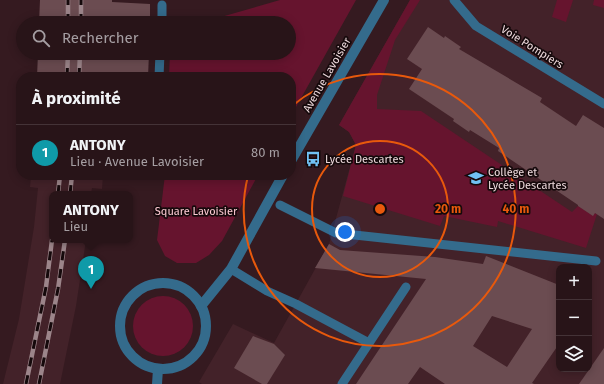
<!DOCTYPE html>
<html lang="fr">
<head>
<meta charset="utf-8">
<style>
	:root { --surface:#281418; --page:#301d21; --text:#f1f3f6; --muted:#a59ea2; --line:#443337; --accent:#b45309 }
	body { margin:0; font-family:"Fira Sans",sans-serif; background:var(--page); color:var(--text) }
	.controls { position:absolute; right:12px; bottom:12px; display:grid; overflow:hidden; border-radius:8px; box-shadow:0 2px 10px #0003 }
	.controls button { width:36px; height:36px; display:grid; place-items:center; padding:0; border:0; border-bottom:1px solid var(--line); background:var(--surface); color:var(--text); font:20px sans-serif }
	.you { position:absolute; left:345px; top:232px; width:14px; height:14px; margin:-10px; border:3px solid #fff; border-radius:50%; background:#1a73e8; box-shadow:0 0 0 6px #1a73e833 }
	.badge { display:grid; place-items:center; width:26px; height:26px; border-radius:50%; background:var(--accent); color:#fff; font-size:13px; font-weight:700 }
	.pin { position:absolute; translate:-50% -33px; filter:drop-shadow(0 1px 2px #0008) }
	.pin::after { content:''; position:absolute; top:21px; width:14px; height:12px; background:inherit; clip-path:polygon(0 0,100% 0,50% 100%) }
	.popup { position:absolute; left:49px; top:191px; width:84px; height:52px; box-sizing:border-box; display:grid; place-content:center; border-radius:8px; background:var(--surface); filter:drop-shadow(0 1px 3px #0005); font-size:13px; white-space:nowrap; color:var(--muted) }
	.popup b { font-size:15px; color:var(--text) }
	.popup::after { content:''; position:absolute; left:50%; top:100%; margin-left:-8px; border:8px solid transparent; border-top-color:var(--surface) }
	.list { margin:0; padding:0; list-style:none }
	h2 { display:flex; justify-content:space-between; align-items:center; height:52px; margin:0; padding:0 16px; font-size:17px }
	h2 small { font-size:13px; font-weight:400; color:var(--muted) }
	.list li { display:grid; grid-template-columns:26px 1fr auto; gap:12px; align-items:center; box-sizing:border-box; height:56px; padding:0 16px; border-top:1px solid var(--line) }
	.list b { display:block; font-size:15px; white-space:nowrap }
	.list p { margin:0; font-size:13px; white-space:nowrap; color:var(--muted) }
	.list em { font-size:13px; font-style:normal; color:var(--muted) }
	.icon { flex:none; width:22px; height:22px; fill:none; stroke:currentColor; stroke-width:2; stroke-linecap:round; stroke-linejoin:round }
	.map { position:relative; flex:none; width:604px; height:384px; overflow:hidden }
	.search { position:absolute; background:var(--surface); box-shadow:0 2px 10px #0003; left:16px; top:16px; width:280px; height:44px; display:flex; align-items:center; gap:10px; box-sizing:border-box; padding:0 14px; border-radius:22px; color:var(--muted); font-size:15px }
	.panel { position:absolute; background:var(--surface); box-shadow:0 2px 10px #0003; left:16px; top:72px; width:280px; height:108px; border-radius:16px }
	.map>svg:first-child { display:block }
	.built { fill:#432229; fill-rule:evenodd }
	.green { fill:#66142e }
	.building { fill:#6b4c51; fill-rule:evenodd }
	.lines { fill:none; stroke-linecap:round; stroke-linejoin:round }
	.service { stroke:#346b8c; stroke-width:9 }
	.minor { stroke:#346b8c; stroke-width:10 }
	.rail-casing { stroke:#9c858a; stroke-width:4.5 }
	.rail { stroke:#15090b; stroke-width:3; stroke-dasharray:9; stroke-linecap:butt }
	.ring { fill:none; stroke:#e8590c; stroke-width:2 }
	.labels { text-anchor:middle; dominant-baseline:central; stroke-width:3.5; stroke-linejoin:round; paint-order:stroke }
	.street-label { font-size:11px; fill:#edd9dc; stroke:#15090b }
	.poi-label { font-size:11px; fill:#edd9dc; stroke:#15090b; text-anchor:start }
	.park-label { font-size:11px; fill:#fcc9d2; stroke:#15090b }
	.centre { fill:#e8590c; stroke:#15090b; stroke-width:2 }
	.ring-label { font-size:12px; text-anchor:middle; font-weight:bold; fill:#e8590c; stroke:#15090b; stroke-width:3.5; stroke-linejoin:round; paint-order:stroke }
</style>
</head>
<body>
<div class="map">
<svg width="604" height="384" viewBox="0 0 604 384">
	<rect width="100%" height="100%" fill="#351a20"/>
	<g class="built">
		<path d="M 410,0 L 604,0 L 604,384 L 202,384 L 199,382 L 233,324 L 274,343 L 329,244 L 356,145 L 349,132 L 339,125 ZM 559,267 L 589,267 L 589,369 L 559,369 Z"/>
		<polygon points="31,175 103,175 102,189 92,188 91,194 52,194 52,240 86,240 76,306 60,384 3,384 19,319 34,227 38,188 30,187"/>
	</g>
	<g class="green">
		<polygon points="280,0 356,0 291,116 291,77 169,77 170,53 289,53 289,23 200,23"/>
		<polygon points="410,0 420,0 395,40 377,95 377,109 421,111 572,212 578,206 592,215 594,213 597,214 586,248 498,221 497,227 444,216 440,226 343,196 356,145 349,132 339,125"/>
		<polygon points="557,0 573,0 566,22 552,17"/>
		<polygon points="594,0 604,0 604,8 593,5"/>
		<polygon points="165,175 258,175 222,241 209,255 196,263 177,263 165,256 157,240"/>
		<circle cx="163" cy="326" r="30"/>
	</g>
	<g class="building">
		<polygon points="40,0 112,0 112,2 150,4 150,23 39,23"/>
		<polygon points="428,27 444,38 445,36 461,47 459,49 542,98 540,102 576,126 583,115 604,128 604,219 595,213 593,216 578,206 578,205 498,151 499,148 470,130 469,132 453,121 454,119 409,89 422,69 407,59"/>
		<polygon points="38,53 149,53 148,77 37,77"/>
		<path d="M 329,244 L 340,250 L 435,257 L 483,264 L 486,256 L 559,285 L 559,344 L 532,383 L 534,384 L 445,384 L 420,367 L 408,384 L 356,384 L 426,279 L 315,268 ZM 492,316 L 532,329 L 507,367 L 473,346 Z"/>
		<polygon points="253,336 274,344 285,355 267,384 262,384 234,368"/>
		<polygon points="604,348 604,384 579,384"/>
	</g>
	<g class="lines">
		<g class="service">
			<polyline points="454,0 476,26 604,104"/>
			<polyline points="162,23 162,5"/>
			<polyline points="159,77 160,53"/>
			<polyline points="280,205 336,233 596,261"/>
			<polyline points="231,269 267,291 296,304 369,343"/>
			<polyline points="342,384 406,287"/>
		</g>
		<g class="minor">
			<polyline points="291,161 384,0"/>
			<circle cx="163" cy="326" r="43"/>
			<polyline points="201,306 231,269 283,175"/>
			<polyline points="157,384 158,369"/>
		</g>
		<g class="rail-casing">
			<g id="rail">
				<polyline points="68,23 68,0"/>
				<polyline points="81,23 81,0"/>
				<polyline points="67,77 68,53"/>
				<polyline points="79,77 80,53"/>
				<polyline points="58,194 60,175"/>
				<polyline points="70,194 72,175"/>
				<polyline points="26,384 46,287 52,240"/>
				<polyline points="39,384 58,289 65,240"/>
			</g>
		</g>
		<use href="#rail" class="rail"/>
	</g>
	<g class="ring">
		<circle cx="380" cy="209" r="68"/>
		<path d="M292 106A136 136 0 1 1 248 176"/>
	</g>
	<defs>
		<g id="bus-bare" transform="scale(1.2)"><path d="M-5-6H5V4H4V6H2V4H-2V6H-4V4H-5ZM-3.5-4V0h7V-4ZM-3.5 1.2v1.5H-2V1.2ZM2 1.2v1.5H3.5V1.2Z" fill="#70c1f4" stroke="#15090b" stroke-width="2.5" paint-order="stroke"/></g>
		<g id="school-bare" transform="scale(1.2)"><path d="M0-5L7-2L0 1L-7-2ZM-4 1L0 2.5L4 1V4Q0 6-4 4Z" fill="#70c1f4" stroke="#15090b" stroke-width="2.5" paint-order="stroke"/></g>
	</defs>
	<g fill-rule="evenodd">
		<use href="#bus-bare" x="313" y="159"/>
		<use href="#school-bare" x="476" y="178"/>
	</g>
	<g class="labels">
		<g class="street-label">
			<text transform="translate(532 47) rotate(32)">Voie Pompiers</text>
			<text transform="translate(327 75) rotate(-60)">Avenue Lavoisier</text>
		</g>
		<g class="poi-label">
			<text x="325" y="159">Lycée Descartes</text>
			<text x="488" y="172">Collège et<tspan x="488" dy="13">Lycée Descartes</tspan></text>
		</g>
		<g class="park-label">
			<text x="196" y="211">Square Lavoisier</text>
		</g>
	</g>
	<circle cx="380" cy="209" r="6" class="centre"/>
	<g class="ring-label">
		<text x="448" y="213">20 m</text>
		<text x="516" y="213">40 m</text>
	</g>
</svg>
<div class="controls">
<button>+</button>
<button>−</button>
<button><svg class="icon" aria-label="layers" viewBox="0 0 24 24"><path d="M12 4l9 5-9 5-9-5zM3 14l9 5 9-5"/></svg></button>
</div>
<div class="you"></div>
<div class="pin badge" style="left:91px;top:289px;background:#0f9aa8">1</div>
<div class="popup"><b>ANTONY</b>Lieu</div>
<div class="search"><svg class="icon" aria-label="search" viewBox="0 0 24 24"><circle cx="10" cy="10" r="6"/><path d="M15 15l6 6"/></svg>Rechercher</div>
<section class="panel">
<h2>À proximité<small></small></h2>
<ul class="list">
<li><span class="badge" style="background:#0f9aa8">1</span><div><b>ANTONY</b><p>Lieu · Avenue Lavoisier</p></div><em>80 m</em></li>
</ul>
</section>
</div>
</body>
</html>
